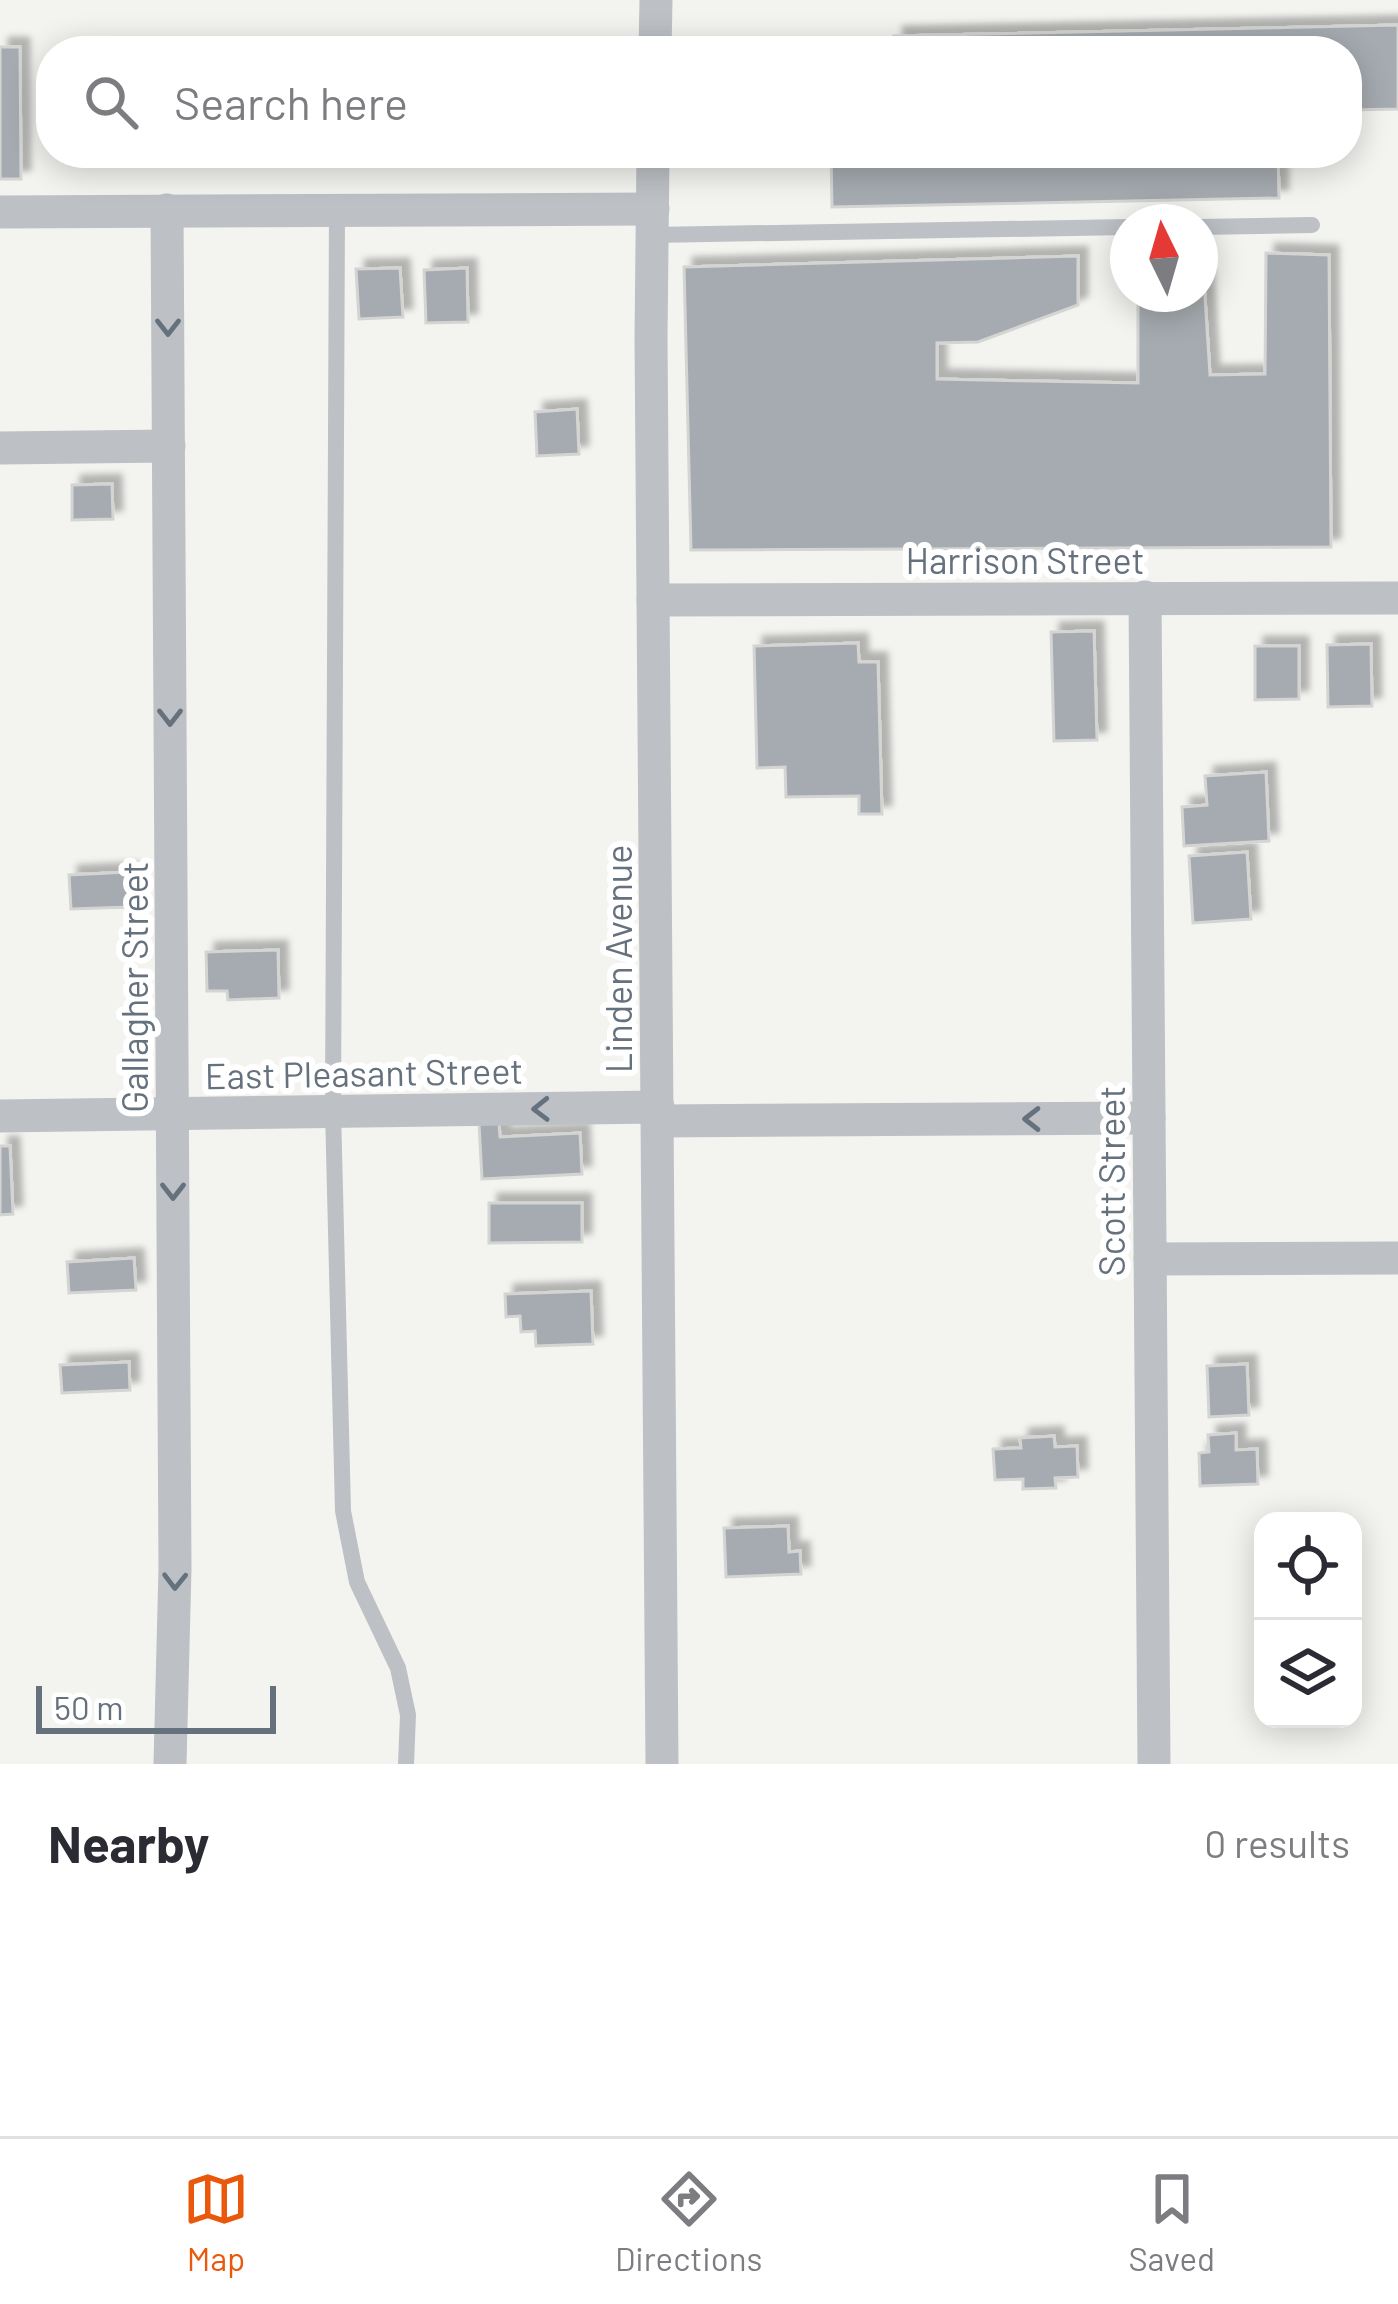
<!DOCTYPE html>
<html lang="en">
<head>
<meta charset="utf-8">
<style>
	:root { --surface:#fff; --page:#f7f7f7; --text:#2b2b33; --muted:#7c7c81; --line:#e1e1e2; --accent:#ea580c }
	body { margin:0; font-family:Barlow,sans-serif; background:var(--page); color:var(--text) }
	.controls { position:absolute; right:36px; bottom:36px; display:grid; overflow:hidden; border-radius:24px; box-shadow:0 6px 30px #0003 }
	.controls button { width:108px; height:108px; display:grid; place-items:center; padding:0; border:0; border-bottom:3px solid var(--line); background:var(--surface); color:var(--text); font:60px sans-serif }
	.compass { position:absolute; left:1110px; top:204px; width:108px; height:108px; border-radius:50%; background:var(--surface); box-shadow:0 6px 30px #0003; rotate:355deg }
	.scale { position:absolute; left:36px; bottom:30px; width:240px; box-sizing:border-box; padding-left:12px; border:6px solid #66717e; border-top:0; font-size:33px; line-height:42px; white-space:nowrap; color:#66717e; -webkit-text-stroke:9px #fff; paint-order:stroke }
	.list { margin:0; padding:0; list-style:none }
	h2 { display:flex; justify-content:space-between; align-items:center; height:156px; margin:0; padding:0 48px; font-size:51px }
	h2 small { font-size:39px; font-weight:400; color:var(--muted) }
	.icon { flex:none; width:66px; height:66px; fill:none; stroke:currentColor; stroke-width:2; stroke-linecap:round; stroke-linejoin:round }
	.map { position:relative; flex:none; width:1398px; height:1764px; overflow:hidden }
	.search { position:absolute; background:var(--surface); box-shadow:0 6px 30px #0003; left:36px; right:36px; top:36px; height:132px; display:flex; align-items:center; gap:30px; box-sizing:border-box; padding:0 42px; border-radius:48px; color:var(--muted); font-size:45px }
	.sheet { height:372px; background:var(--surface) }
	nav { display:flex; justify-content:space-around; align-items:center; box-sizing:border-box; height:168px; border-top:3px solid var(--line); background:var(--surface); font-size:33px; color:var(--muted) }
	nav a { display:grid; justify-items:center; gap:6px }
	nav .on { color:var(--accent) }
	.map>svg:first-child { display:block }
	.building { fill:#a5abb0; stroke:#d4d5d3; stroke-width:3; filter:url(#shadow) }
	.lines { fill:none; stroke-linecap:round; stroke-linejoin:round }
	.service { stroke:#bdc0c4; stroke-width:16 }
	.minor { stroke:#bdc0c4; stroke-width:33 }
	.oneway { stroke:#66717e }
	.labels { text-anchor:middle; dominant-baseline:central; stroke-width:12; stroke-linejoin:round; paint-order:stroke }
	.street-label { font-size:36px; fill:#66717e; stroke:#fff }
</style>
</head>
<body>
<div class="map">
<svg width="1398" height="1764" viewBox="0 0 1398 1764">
	<defs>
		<filter id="shadow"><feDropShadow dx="9" dy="-9" stdDeviation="3" flood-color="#0004"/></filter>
	</defs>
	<rect width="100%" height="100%" fill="#f3f3f0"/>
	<g class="building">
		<polygon points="1398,25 1398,109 1347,110 1347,51 895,51 894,36"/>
		<polygon points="0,47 20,47 21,179 0,179"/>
		<polygon points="831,153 1278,153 1279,198 832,207"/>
		<polygon points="1266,253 1329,255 1331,547 691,550 684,267 1078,256 1078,305 978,342 937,343 937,379 1138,383 1138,294 1200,294 1200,281 1204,281 1210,375 1265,374"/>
		<polygon points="400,268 403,317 359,319 356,269"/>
		<polygon points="467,268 468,322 426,323 424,270"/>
		<polygon points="577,409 579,454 537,456 535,412"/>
		<polygon points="112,484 113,519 72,520 72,485"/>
		<polygon points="1094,631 1097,740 1054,741 1051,632"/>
		<polygon points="858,643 859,662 878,662 882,814 859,814 859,796 786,797 785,767 757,768 754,646"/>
		<polygon points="1371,644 1372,706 1328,707 1327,645"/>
		<polygon points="1255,646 1299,646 1299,699 1255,700"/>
		<polygon points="1266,772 1269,841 1184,846 1182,807 1207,805 1205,776"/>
		<polygon points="1247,852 1251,919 1193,923 1189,856"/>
		<polygon points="129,872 130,907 71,909 69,875"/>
		<polygon points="278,950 279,998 228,1000 227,991 207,991 206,952"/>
		<polygon points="499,1123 500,1137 580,1133 582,1174 482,1179 479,1124"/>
		<polygon points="0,1146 10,1146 13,1214 0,1215"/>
		<polygon points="489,1203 582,1203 582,1242 489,1243"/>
		<polygon points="134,1258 136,1290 69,1293 67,1262"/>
		<polygon points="591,1291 593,1344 536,1346 535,1331 521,1332 520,1316 506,1317 505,1294"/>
		<polygon points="129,1362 130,1390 62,1393 60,1365"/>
		<polygon points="1247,1364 1249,1415 1209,1417 1207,1366"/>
		<polygon points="1236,1433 1236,1450 1257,1449 1258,1484 1200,1486 1199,1453 1209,1452 1208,1435"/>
		<polygon points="1054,1436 1055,1447 1077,1446 1078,1477 1055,1478 1056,1488 1023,1489 1023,1479 995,1480 993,1449 1021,1448 1020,1438"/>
		<polygon points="788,1526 789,1552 800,1551 801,1574 726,1577 724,1528"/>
	</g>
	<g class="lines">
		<g class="service">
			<polyline points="337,210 333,1111 343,1511 357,1582 398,1668 408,1715 406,1764"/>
			<polyline points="1200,227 1312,225"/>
			<polyline points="652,235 1128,227"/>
		</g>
		<g class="minor">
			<polyline points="655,51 656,0"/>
			<polyline points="653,153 651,338 662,1764"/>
			<polyline points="167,210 175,1568 170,1764"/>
			<polyline points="0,212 653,209"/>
			<polyline points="0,448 169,446"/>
			<polyline points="1145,597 1154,1764"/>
			<polyline points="653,600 1398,598"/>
			<polyline points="0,1116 658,1107"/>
			<polyline points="657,1121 1149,1118"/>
			<polyline points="1150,1259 1398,1258"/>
		</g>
	</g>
	<defs><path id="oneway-chevron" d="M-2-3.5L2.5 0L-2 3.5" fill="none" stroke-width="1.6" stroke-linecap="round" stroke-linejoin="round" transform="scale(3)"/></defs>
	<g class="oneway">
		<use href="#oneway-chevron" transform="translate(168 327) rotate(90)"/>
		<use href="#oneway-chevron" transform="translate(170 717) rotate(90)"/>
		<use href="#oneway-chevron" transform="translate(541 1109) rotate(179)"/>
		<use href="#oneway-chevron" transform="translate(1032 1119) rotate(180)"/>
		<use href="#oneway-chevron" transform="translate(173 1191) rotate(90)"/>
		<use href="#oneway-chevron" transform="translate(175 1581) rotate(91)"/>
	</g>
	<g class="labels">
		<g class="street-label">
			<text x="1025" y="559">Harrison Street</text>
			<text transform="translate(617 959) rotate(-90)">Linden Avenue</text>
			<text transform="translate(133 987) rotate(-90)">Gallagher Street</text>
			<text transform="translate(364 1072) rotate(-1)">East Pleasant Street</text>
			<text transform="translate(1110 1181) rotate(-90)">Scott Street</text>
		</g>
	</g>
</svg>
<div class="controls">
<button><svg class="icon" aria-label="locate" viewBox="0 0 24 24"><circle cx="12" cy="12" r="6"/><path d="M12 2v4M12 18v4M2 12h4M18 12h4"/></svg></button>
<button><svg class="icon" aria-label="layers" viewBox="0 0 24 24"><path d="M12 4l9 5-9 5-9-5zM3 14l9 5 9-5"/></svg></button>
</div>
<svg class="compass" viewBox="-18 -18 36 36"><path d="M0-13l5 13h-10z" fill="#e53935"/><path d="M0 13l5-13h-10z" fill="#7c7c81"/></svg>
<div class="scale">50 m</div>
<div class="search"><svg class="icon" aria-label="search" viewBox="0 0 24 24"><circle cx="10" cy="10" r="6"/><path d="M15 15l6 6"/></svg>Search here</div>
</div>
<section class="sheet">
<h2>Nearby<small>0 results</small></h2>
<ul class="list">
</ul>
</section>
<nav>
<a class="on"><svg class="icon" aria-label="map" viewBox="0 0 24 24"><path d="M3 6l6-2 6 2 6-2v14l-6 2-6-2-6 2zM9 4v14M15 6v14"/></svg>Map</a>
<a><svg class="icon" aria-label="directions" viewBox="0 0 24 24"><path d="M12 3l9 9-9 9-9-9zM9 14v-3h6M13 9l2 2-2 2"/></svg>Directions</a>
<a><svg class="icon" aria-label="saved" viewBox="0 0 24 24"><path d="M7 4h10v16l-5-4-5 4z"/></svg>Saved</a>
</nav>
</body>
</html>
